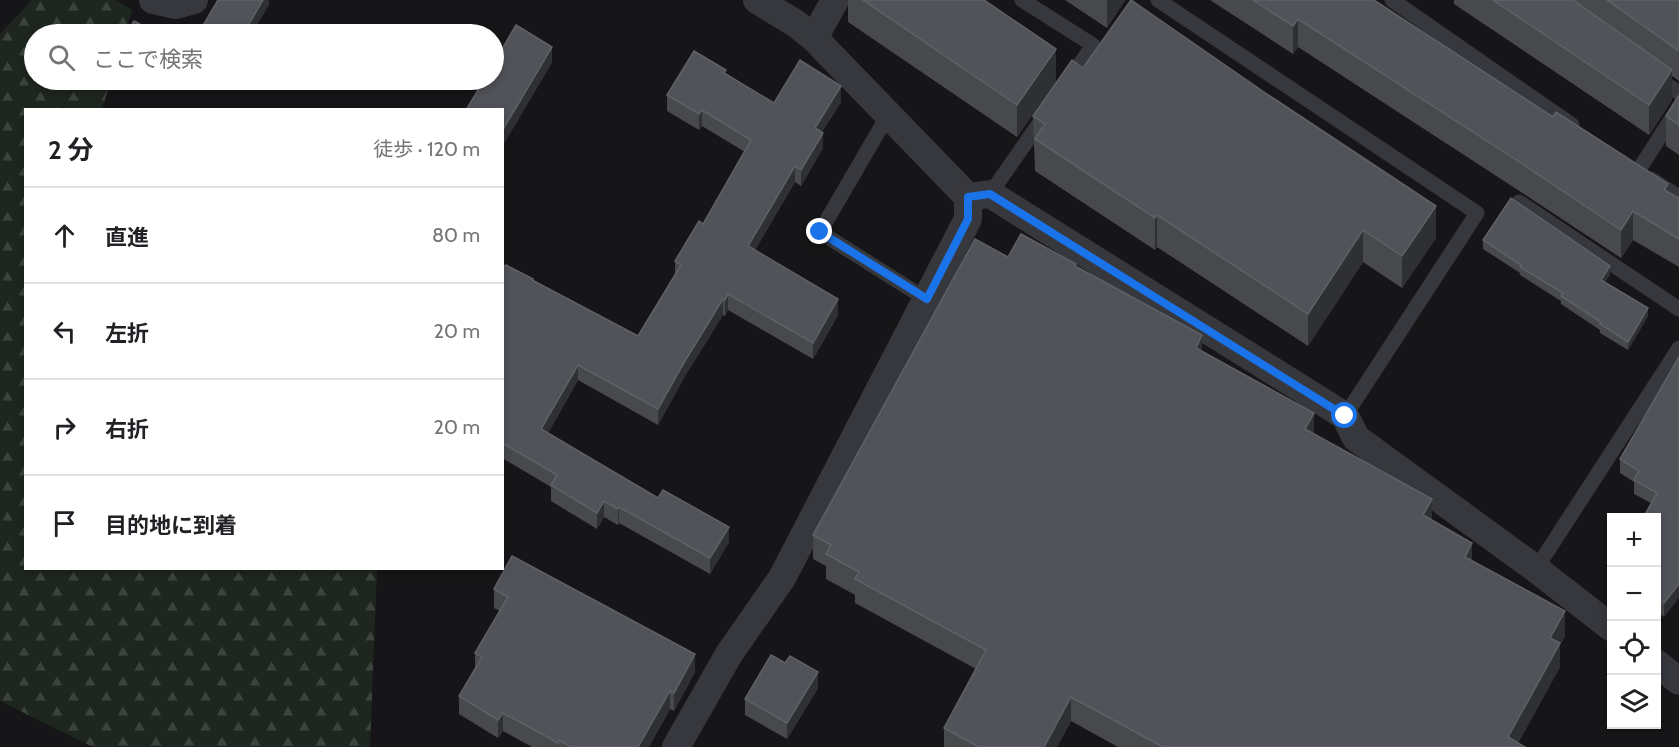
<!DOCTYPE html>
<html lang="ja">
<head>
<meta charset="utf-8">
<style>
	:root { --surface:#fff; --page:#f2f2f2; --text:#202124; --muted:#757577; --line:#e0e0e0 }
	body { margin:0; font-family:Cabin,"Noto Sans JP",sans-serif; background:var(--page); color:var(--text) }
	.controls { position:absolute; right:18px; bottom:18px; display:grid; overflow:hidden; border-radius:0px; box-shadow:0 3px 9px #0003 }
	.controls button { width:54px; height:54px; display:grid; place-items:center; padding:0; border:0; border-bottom:2px solid var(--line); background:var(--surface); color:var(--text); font:30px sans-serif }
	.stop { position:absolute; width:18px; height:18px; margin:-14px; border:4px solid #1a73e8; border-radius:50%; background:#fff }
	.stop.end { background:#1a73e8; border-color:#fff; box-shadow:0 2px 6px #0008 }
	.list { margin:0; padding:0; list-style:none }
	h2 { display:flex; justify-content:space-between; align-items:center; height:78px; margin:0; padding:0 24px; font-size:26px }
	h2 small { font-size:20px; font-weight:400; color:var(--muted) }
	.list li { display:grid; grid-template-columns:39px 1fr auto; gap:18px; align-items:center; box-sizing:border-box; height:96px; padding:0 24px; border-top:2px solid var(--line) }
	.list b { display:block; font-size:22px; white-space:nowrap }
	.list em { font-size:20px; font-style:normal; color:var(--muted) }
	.icon { flex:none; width:33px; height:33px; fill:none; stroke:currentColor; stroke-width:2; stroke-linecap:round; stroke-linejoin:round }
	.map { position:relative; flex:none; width:1679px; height:747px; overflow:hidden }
	.search { position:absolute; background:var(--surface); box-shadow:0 3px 9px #0003; left:24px; top:24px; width:480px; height:66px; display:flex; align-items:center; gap:15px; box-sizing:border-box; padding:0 21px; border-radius:33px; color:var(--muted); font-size:22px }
	.panel { position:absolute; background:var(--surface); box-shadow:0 3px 9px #0003; left:24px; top:108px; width:480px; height:462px; border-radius:0px }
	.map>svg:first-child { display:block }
	.forest { fill:url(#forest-firs) }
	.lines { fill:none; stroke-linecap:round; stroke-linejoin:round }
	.lane { stroke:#37383d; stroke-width:15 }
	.street { stroke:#37383d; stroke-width:28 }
	.wall { fill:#47494d }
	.shaded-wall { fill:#2f3033 }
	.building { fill:#525359; stroke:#5f6168; stroke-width:1.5 }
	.route { stroke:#1a73e8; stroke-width:8 }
</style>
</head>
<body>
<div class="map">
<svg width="1679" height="747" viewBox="0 0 1679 747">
	<defs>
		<pattern id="forest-firs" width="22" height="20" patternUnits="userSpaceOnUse" patternTransform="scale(1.5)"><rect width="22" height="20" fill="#1e261f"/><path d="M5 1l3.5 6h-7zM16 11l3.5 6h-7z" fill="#3c433d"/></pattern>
	</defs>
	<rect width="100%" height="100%" fill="#161618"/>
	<polygon class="forest" points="32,0 116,0 132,10 125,34 34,34 34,80 111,80 102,109 107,109 26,110 26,568 377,569 370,747 93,747 0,701 0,34"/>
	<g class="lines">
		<g class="lane">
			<polyline points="1022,0 1093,45 1069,80"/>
			<polyline points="1158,0 1477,213 1345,416"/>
			<polyline points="1392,0 1572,125"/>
			<polyline points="1657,78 1679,93"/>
			<polyline points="888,115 820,232 926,299"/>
			<polyline points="1638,171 1679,107"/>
			<polyline points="1651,179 1679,197"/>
			<polyline points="990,194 1045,115"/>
			<polyline points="1519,202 1679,309"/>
			<polyline points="1536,569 1679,348"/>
		</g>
		<g class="street">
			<polyline points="153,0 176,5 194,0"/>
			<polyline points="757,0 795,23 814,38 968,197 990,194 1345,416 1356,438 1536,569 1612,628"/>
			<polyline points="814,38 835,0"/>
			<polyline points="1656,663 1679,681"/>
			<polyline points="676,747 729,654 782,578 968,219 968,197"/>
		</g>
	</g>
	<g class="wall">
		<polygon points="848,0 984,0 1056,81 1017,137 848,22"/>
		<polygon points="1065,0 1125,0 1107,28"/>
		<polygon points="1210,0 1374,0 1679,198 1679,267 1633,240 1621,258 1524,194 1298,47 1293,54"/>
		<polygon points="1454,0 1679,0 1679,81 1672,76 1672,100 1649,135 1454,4"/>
		<polygon points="1083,68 1436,238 1402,288 1363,262 1308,346 1157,247 1155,250 1035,171 1033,116"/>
		<polygon points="726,74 774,103 841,102 822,132 823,148 801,186 795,182 755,250 838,315 813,359 728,310 725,316 723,315 685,376 658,425 578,380 548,433 729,542 710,574 619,523 618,525 604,517 597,529 551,501 551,487 502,458 502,265 533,280 638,336 675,275 675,261 703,224 745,152 702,126 699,130 667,111 667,95"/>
		<polygon points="139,80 149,80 147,84"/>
		<polygon points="1679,95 1679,155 1666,146 1666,116"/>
		<polygon points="1483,240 1610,275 1605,282 1648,316 1628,350 1600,333 1600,330 1561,304 1561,301 1520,275 1520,273 1483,249"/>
		<polygon points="1008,257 1076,267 1202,351 1432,520 1472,561 1565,636 1560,645 1560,667 1518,743 1525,747 1118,747 1071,721 1057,747 944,747 944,728 976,669 855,603 855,595 826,579 826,566 813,559 813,535"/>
		<polygon points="1679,357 1664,617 1656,611 1656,518 1651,503 1634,494 1634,482 1620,473 1620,459"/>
		<polygon points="494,589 695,672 674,711 670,709 649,747 532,747 503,731 498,738 459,714 459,696 475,669 475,653 500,611 494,608"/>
		<polygon points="818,688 787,739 745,715 745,699"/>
	</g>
	<g class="shaded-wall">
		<polygon points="263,0 269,0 269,5 252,34 243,34"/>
		<polygon points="1107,0 1125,0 1107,28"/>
		<polygon points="1298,19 1298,47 1293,54 1293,26"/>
		<polygon points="552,47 552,63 502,147 502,131"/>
		<polygon points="1056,49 1056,81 1017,137 1017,105"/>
		<polygon points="1672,70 1672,100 1649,135 1649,105"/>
		<polygon points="841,86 841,102 815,143 815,128"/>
		<polygon points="702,110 702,126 699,130 699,114"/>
		<polygon points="823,133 823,148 801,186 801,170"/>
		<polygon points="795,166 795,182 748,262 748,246"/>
		<polygon points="1436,206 1436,238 1402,288 1402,256"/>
		<polygon points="1633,211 1633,240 1621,258 1621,230"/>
		<polygon points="1157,215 1157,247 1155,250 1155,218"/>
		<polygon points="1363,230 1363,262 1308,346 1308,314"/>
		<polygon points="1610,266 1610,275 1601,288 1601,280"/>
		<polygon points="728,294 728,310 725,316 725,300"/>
		<polygon points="723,299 723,315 685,376 658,425 658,409 685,361"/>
		<polygon points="838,299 838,315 813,359 813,343"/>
		<polygon points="1648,308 1648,316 1628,350 1628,342"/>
		<polygon points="1202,335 1202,360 1196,348"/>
		<polygon points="578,365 578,380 541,445 541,429"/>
		<polygon points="1314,413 1314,437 1305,429"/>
		<polygon points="1432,499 1432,524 1423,515"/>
		<polygon points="604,501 604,517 597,529 597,513"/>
		<polygon points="619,507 619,523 618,525 618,509"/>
		<polygon points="729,527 729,542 710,574 710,558"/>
		<polygon points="1472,543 1472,567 1465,557"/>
		<polygon points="1679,584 1679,598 1664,617 1664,603"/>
		<polygon points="1565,611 1565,636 1560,645 1560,667 1516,747 1508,737 1550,638"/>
		<polygon points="695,654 695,672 674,711 674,693"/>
		<polygon points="818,672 818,688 787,739 787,723"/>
		<polygon points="670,691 670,709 649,747 638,747"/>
		<polygon points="1071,697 1071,721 1057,747 1044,747"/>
		<polygon points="503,713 503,731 498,738 498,720"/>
	</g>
	<g class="building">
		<polygon points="218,0 263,0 243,34 198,34"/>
		<polygon points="863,0 984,0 1056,49 1017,105"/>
		<polygon points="1131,0 1264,92 1436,206 1402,256 1363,230 1308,314 1157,215 1155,218 1035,139 1045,124 1033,116 1072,60 1083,68"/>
		<polygon points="1253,0 1374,0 1553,117 1556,112 1668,184 1664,190 1679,198 1679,239 1633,211 1621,230 1524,165 1298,19 1293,26"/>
		<polygon points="1493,0 1573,0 1672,70 1649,105"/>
		<polygon points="1607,0 1679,0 1679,51"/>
		<polygon points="134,21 158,34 126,34"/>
		<polygon points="516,25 552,47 502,131 502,110 466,110 484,80 494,80 494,63"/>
		<polygon points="694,51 726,70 724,73 774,103 800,60 841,86 815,128 823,133 801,170 795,166 748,246 838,299 813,343 728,294 725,300 723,299 685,361 658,409 578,365 541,429 658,498 663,490 729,527 710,558 619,507 618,509 604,501 597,513 551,485 557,475 502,443 502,265 505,266 506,265 533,279 532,280 638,336 681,265 675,261 699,221 703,224 751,140 702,110 699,114 667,95"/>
		<polygon points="1679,95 1679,125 1666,116"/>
		<polygon points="1511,198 1610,266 1601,280 1648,308 1628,342 1600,324 1601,322 1561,296 1563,293 1520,267 1521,265 1483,240"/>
		<polygon points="1021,234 1076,264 1075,266 1202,335 1196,348 1314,413 1305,429 1432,499 1423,515 1472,543 1465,557 1565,611 1550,638 1560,643 1508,737 1525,747 1163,747 1071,697 1044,747 979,747 944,728 986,650 855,579 859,572 826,554 831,545 813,535 975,239 1008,257"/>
		<polygon points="1679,357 1679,584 1664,603 1656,597 1656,518 1643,518 1657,493 1634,480 1639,471 1620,459"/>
		<polygon points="512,556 695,654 674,693 670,691 638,747 571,747 559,740 558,743 503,713 498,720 459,696 482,657 475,653 508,597 494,589"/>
		<polygon points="771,655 785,663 790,656 818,672 787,723 745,699"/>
	</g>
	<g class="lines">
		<polyline class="route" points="820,232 927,299 968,219 968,197 990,194 1345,416"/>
	</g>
</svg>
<div class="controls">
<button>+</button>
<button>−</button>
<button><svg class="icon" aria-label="locate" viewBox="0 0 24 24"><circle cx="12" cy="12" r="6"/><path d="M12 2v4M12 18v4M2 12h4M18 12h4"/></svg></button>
<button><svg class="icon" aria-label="layers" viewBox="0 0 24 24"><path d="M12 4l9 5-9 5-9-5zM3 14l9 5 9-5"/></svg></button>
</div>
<div class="stop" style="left:1345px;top:416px"></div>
<div class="stop end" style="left:820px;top:232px"></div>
<div class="search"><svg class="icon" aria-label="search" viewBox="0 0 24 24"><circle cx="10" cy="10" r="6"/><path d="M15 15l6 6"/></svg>ここで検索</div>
<section class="panel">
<h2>2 分<small>徒歩 · 120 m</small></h2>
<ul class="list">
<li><svg class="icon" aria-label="ahead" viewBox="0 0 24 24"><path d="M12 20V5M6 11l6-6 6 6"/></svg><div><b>直進</b></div><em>80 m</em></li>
<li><svg class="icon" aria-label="left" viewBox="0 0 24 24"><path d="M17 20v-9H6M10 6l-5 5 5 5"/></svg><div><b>左折</b></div><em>20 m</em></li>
<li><svg class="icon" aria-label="right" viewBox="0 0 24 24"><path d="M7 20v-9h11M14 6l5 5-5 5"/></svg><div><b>右折</b></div><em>20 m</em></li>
<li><svg class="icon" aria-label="arrive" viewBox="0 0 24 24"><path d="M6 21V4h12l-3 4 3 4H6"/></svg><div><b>目的地に到着</b></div></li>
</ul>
</section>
</div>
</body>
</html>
